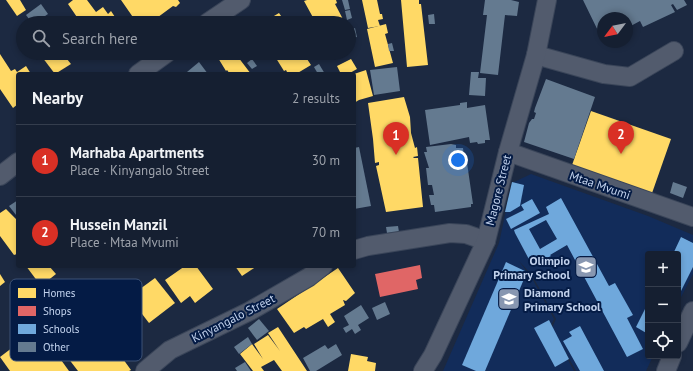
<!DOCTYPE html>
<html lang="en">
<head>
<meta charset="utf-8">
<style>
	:root { --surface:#151f31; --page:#222c3d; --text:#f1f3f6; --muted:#9da2ab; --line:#343d4d; --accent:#d93025 }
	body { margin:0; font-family:"PT Sans",sans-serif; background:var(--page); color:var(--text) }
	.controls { position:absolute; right:12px; bottom:12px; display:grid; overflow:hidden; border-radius:4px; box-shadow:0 2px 6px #0003 }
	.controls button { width:36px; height:36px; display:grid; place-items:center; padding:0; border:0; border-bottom:1px solid var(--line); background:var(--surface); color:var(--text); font:20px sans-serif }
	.compass { position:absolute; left:597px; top:12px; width:36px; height:36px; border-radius:50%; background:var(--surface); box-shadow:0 2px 6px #0003; rotate:238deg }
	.you { position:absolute; left:458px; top:160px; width:14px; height:14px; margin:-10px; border:3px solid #fff; border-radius:50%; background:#1a73e8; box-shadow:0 0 0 6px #1a73e833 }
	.badge { display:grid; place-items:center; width:26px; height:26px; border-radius:50%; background:var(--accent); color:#fff; font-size:13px; font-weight:700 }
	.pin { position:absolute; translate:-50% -33px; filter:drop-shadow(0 1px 2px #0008) }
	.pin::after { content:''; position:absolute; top:21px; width:14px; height:12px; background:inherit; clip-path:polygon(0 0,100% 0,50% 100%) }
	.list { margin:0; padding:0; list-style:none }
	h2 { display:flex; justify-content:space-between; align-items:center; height:52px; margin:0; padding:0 16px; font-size:17px }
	h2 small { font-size:13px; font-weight:400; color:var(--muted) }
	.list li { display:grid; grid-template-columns:26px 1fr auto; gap:12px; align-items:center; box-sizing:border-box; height:72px; padding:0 16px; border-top:1px solid var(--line) }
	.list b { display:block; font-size:15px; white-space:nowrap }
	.list p { margin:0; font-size:13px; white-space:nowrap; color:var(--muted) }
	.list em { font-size:13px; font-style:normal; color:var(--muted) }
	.icon { flex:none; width:22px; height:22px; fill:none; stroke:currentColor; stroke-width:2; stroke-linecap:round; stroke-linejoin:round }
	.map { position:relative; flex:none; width:693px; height:371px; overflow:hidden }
	.search { position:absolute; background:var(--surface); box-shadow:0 2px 6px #0003; left:16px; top:16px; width:340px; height:44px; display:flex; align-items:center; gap:10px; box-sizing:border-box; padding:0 14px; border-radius:22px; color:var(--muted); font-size:15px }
	.panel { position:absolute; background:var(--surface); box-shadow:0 2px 6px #0003; left:16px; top:72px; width:340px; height:196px; border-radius:4px }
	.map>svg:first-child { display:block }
	.built { fill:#122c5a }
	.homes { fill:#ffd966 }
	.shops { fill:#e06666 }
	.schools { fill:#6fa8dc; fill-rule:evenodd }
	.building { fill:#647a90 }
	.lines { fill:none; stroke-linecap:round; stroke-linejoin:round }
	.minor-casing { stroke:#3a4559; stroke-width:20 }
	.minor { stroke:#525b6d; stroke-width:18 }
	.labels { text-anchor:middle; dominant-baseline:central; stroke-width:4; stroke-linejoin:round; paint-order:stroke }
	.street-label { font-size:12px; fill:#c2d2ed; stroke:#041b45 }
	.poi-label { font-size:12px; font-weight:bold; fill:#c2d2ed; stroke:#041b45; text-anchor:end }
	.key { fill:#041b45; stroke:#3d5277; stroke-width:1 }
	.key-label { font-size:11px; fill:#c2d2ed }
</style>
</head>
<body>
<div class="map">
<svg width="693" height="371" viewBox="0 0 693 371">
	<rect width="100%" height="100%" fill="#1c2941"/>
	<polygon class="built" points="531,174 648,216 693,235 693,274 678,303 678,254 648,254 648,356 653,356 646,371 576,371 552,328 556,319 532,275 519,261 533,280 554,319 550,327 574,371 443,371 499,243 512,183"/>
	<g class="homes">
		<polygon points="6,0 20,0 26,10 17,16"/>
		<polygon points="73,0 87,0 96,12 103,7 108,14 111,11 119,23 81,23 68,4"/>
		<polygon points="121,0 178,0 180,3 176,7 173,6 150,23 137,23"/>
		<polygon points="307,0 336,0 337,3 335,4 345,23 316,23 304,1"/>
		<polygon points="362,0 377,0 380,14 382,14 383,19 378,20 380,26 368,28"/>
		<polygon points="401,0 419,0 419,4 421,4 428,65 407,67"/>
		<polygon points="279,13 286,23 262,23"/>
		<polygon points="386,24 388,33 385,34 393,63 375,67 367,29"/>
		<polygon points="39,53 62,53 71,64 55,74"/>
		<polygon points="215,53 235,53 251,74 230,74 227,70 226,71"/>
		<polygon points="277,53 303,53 311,65 296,74 288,74 286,70 284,71 274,55"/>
		<polygon points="332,53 347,53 335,59"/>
		<polygon points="0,54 11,71 15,69 17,72 26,66 31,74 18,74 18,104 13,108 0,89"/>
		<polygon points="351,59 357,69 348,74 341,74 337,66"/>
		<polygon points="366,70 373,96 359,100 354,103 354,74"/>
		<polygon points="404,97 410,117 411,133 415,148 417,147 418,156 413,157 414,158 418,158 423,207 386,212 376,166 379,165 379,162 375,163 373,139 368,103"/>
		<polygon points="591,111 671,139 651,196 571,168"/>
		<polygon points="6,209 18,221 16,222 18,225 18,256 17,254 14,255 0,236 0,213"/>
		<polygon points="26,266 49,266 56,274 41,286"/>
		<polygon points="185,266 196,266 213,289 195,303 190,296 181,303 165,280"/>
		<polygon points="235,266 257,266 242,276"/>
		<polygon points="338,268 355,293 346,301 343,300 345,305 330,314 335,322 328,327 323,319 306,329 304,327 294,333 277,309"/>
		<polygon points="0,274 5,282 0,286"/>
		<polygon points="155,278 175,303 149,323 129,297"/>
		<polygon points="68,283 131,370 129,371 78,371 68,358 70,356 67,352 63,351 42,322 45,321 35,306"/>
		<polygon points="278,327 307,371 282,371 274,360 261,367 264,371 253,371 240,354 252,344 263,359 254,344 268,335 280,351 268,333"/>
		<polygon points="38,328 69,371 10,371 0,357"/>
		<polygon points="351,354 368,357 367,361 376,363 375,371 348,371"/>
	</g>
	<polygon class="shops" points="420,265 422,278 416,280 418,289 380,297 375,274"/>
	<g class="schools">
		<polygon points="512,182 524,185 520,206 510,212 505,212"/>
		<path d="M 561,198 L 609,286 L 615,283 L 633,315 L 627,318 L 643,349 L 627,357 L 567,245 L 550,255 L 551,256 L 532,265 L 515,233 L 514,230 L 549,214 L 546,207 ZM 546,220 L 557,239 L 540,249 L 529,229 Z"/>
		<polygon points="532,199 540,213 511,229 506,219 524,210 521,205"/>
		<polygon points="681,237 693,243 693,267 678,297 678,254 673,254"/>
		<polygon points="506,262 527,272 485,371 476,371 462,365"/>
		<polygon points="648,303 648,334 636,327"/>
		<polygon points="549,320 569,359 555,367 534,328"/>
		<polygon points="580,326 604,371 580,371 563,341 572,336 569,332"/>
	</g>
	<g class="building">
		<polygon points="342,0 348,0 350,9 345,10"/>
		<polygon points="485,0 511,0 519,2 517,16 505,15 498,75 480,73 487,15 483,15"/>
		<polygon points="583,0 684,0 687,5 677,10 673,4 671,5 675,12 643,27 640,21 627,28 627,18 603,18 603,41"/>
		<polygon points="41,4 48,14 35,23 32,23 26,15"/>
		<polygon points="350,10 352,18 347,20 345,11"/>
		<polygon points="434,14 435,24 429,24 428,15"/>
		<polygon points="355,28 357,37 352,38 350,31"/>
		<polygon points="392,43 394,51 389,51 388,44"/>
		<polygon points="304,53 315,53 316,55 307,59"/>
		<polygon points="252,59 257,66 252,69 247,63"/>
		<polygon points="199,62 208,74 188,74 187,72"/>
		<polygon points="319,64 325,74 318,74 314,67"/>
		<polygon points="397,67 400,91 374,95 370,70"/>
		<polygon points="471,72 479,72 478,78 486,78 485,96 469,95"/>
		<polygon points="546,79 595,97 574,159 524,142 529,123 532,119 534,119 536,113 534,112 535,108"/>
		<polygon points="467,102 467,108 485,105 490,140 485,140 485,143 478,144 477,142 470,143 469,137 430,145 425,110 460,105 460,103"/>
		<polygon points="451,144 456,145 456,148 463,148 464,156 466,156 473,204 471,204 471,207 435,212 434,205 431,205 429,195 434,195 432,185 428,185 426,168 429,168 424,152 427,152 426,147"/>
		<polygon points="359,147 371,206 354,209 354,148"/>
		<polygon points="673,182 687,187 683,198 670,193"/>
		<polygon points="18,200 18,214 16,215 9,206"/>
		<polygon points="398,226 399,232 387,233 386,227"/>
		<polygon points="385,302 390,314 377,320 372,308"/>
		<polygon points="361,305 369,318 358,325 361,330 355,334 352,329 346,333 343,328 349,325 344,316"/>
		<polygon points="259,319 269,331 257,340 248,328"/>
		<polygon points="248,337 252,344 239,354 234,347"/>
		<polygon points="336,344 342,355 316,371 310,371 303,358 325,345 328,349"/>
		<polygon points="245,362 251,371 237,371 235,368"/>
	</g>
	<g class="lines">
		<g class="minor-casing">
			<g id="minor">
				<polyline points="207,23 241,0"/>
				<polyline points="536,55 604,74 630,77 674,51"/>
				<polyline points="138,74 167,53"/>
				<polyline points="508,152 693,217"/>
				<polyline points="0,176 18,162"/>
				<polyline points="354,250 368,246 450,233 466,234 486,241"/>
				<polyline points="678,343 693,311"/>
				<polyline points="145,371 170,350 250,311 309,277 323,266"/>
				<polyline points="423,371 433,355 486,241 508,152 536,55 547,0"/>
				<polyline points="666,371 672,356"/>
			</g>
		</g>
		<use href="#minor" class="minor"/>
	</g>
	<defs>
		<g id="school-square" transform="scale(1.15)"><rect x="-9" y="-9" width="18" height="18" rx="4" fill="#8897b1" stroke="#041b45"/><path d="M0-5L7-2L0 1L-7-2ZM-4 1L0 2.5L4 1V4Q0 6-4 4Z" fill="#fff"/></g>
	</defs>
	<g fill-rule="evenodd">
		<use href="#school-square" x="586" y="267"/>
		<use href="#school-square" x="509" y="299"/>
	</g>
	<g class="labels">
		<g class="street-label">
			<text transform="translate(600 185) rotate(19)">Mtaa Mvumi</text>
			<text transform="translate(498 190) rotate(-76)">Magore Street</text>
			<text transform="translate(233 318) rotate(-27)">Kinyangalo Street</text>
		</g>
		<g class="poi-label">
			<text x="570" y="260">Olimpio<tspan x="570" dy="14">Primary School</tspan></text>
			<text x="524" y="292" text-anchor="start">Diamond<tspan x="524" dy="14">Primary School</tspan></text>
		</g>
	</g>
	<rect x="10" y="279" width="132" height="82" rx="6" class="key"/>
	<rect x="18" y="288" width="18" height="10" fill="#ffd966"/>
	<rect x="18" y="306" width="18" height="10" fill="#e06666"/>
	<rect x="18" y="324" width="18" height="10" fill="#6fa8dc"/>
	<rect x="18" y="342" width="18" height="10" fill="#647a90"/>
	<g class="key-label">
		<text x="43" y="297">Homes</text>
		<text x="43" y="315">Shops</text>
		<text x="43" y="333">Schools</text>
		<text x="43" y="351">Other</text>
	</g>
</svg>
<div class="controls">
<button>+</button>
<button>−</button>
<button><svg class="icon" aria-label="locate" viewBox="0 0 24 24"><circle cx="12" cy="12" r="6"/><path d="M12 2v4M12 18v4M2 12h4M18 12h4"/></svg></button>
</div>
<svg class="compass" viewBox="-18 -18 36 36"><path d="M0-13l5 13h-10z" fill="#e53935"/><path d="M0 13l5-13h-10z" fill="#9da2ab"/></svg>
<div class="you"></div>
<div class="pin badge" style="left:396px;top:155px">1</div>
<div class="pin badge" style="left:621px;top:154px">2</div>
<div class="search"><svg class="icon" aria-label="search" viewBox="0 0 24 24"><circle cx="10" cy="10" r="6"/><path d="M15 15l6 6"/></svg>Search here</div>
<section class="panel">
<h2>Nearby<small>2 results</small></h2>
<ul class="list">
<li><span class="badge">1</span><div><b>Marhaba Apartments</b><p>Place · Kinyangalo Street</p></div><em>30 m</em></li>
<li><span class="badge">2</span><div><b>Hussein Manzil</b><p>Place · Mtaa Mvumi</p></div><em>70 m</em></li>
</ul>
</section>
</div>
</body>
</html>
